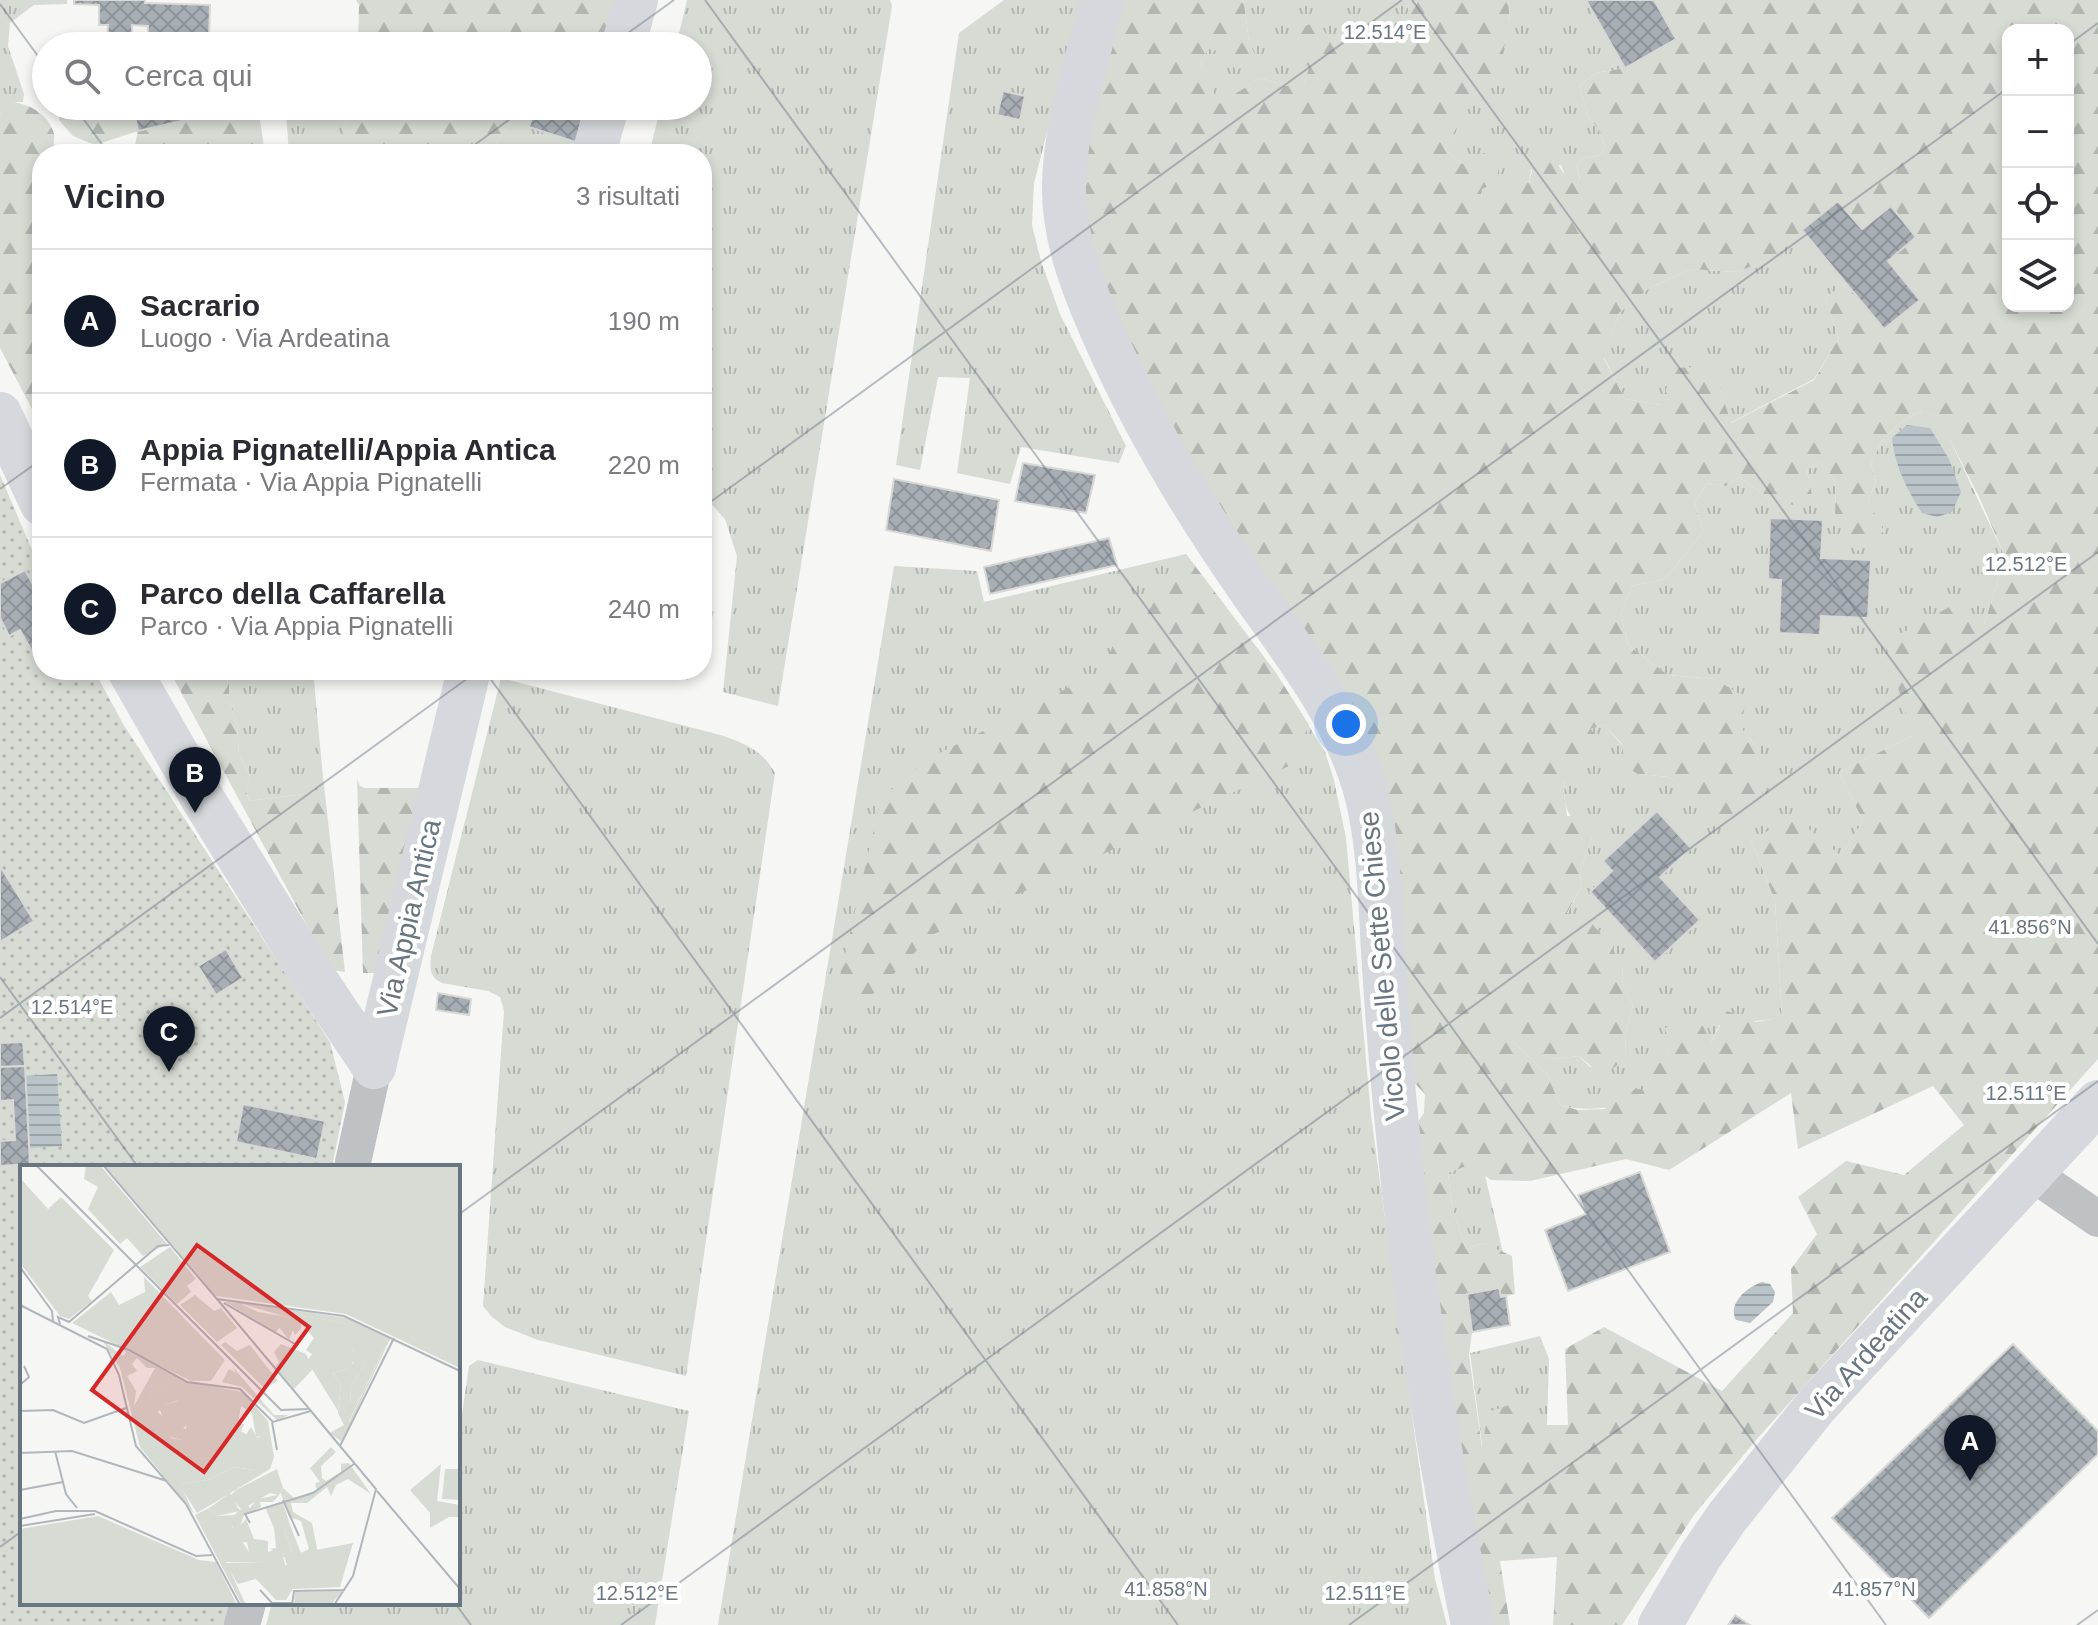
<!DOCTYPE html>
<html lang="it">
<head>
<meta charset="utf-8">
<style>
	:root { --surface:#fff; --page:#f2f2f3; --text:#2b2b33; --muted:#7c7c81; --line:#e1e1e2; --accent:#111827 }
	body { margin:0; font-family:Arial,sans-serif; background:var(--page); color:var(--text) }
	.controls { position:absolute; right:24px; top:24px; display:grid; overflow:hidden; border-radius:16px; box-shadow:0 4px 12px #0003 }
	.controls button { width:72px; height:72px; display:grid; place-items:center; padding:0; border:0; border-bottom:2px solid var(--line); background:var(--surface); color:var(--text); font:40px sans-serif }
	.you { position:absolute; left:1346px; top:724px; width:28px; height:28px; margin:-20px; border:6px solid #fff; border-radius:50%; background:#1a73e8; box-shadow:0 0 0 12px #1a73e833 }
	.badge { display:grid; place-items:center; width:52px; height:52px; border-radius:50%; background:var(--accent); color:#fff; font-size:26px; font-weight:700 }
	.pin { position:absolute; translate:-50% -66px; filter:drop-shadow(0 2px 4px #0008) }
	.pin::after { content:''; position:absolute; top:42px; width:28px; height:24px; background:inherit; clip-path:polygon(0 0,100% 0,50% 100%) }
	.list { margin:0; padding:0; list-style:none }
	h2 { display:flex; justify-content:space-between; align-items:center; height:104px; margin:0; padding:0 32px; font-size:34px }
	h2 small { font-size:26px; font-weight:400; color:var(--muted) }
	.list li { display:grid; grid-template-columns:52px 1fr auto; gap:24px; align-items:center; box-sizing:border-box; height:144px; padding:0 32px; border-top:2px solid var(--line) }
	.list b { display:block; font-size:30px; white-space:nowrap }
	.list p { margin:0; font-size:26px; white-space:nowrap; color:var(--muted) }
	.list em { font-size:26px; font-style:normal; color:var(--muted) }
	.icon { flex:none; width:44px; height:44px; fill:none; stroke:currentColor; stroke-width:2; stroke-linecap:round; stroke-linejoin:round }
	.map { position:relative; flex:none; width:2098px; height:1625px; overflow:hidden }
	.search { position:absolute; background:var(--surface); box-shadow:0 4px 12px #0003; left:32px; top:32px; width:680px; height:88px; display:flex; align-items:center; gap:20px; box-sizing:border-box; padding:0 28px; border-radius:44px; color:var(--muted); font-size:30px }
	.panel { position:absolute; background:var(--surface); box-shadow:0 4px 12px #0003; left:32px; top:144px; width:680px; height:536px; border-radius:32px }
	.map>svg:first-child { display:block }
	.grass { fill:url(#grass-tufts) }
	.forest { fill:url(#forest-firs); fill-rule:evenodd }
	.park { fill:url(#park-dots) }
	.water { fill:url(#water-rules) }
	.building { fill:url(#building-cross-hatch); stroke:#d8d8d6; stroke-width:2 }
	.lines { fill:none; stroke-linecap:round; stroke-linejoin:round }
	.minor { stroke:#bec2c5; stroke-width:36 }
	.major { stroke:#d5d8dc; stroke-width:44 }
	.ticks { fill:none; stroke:#687682; stroke-width:2; stroke-opacity:0.45 }
	.labels { text-anchor:middle; dominant-baseline:central; stroke-width:8; stroke-linejoin:round; paint-order:stroke }
	.street-label { font-size:28px; fill:#687682; stroke:#fff }
	.inset-road { fill:none; stroke:#b0b7bc; stroke-width:2 }
	.view { fill:#d62828; fill-opacity:0.15; stroke:#d62828; stroke-width:4 }
	.inset-edge { fill:none; stroke:#687682; stroke-width:4 }
	.ticks-label { font-size:20px; text-anchor:middle; fill:#687682; stroke:#fff; stroke-width:8; stroke-linejoin:round; paint-order:stroke }
</style>
</head>
<body>
<div class="map">
<svg width="2098" height="1625" viewBox="0 0 2098 1625">
	<defs>
		<pattern id="grass-tufts" width="24" height="20" patternUnits="userSpaceOnUse" patternTransform="scale(2)"><rect width="24" height="20" fill="#d6dbd3"/><path d="M3 7l-1-3M5 7V3M7 7l1-3M15 17l-1-3M17 17v-4M19 17l1-3" fill="none" stroke="#b1b6b1"/></pattern>
		<pattern id="forest-firs" width="22" height="20" patternUnits="userSpaceOnUse" patternTransform="scale(2)"><rect width="22" height="20" fill="#d6dbd3"/><path d="M5 1l3.5 6h-7zM16 11l3.5 6h-7z" fill="#b1b6b1"/></pattern>
		<pattern id="park-dots" width="8" height="8" patternUnits="userSpaceOnUse" patternTransform="scale(2)"><rect width="8" height="8" fill="#d6dbd3"/><path d="M2 2h.1M6 6h.1" fill="none" stroke="#b1b6b1" stroke-width="1.8" stroke-linecap="round"/></pattern>
		<pattern id="water-rules" width="6" height="5" patternUnits="userSpaceOnUse" patternTransform="scale(2)"><rect width="6" height="5" fill="#b9c3c8"/><path d="M0 2.5h6" fill="none" stroke="#9aa3a8"/></pattern>
		<pattern id="building-cross-hatch" width="8" height="8" patternUnits="userSpaceOnUse" patternTransform="scale(2)"><rect width="8" height="8" fill="#a8afb4"/><path d="M0 0l8 8M0 8l8-8" fill="none" stroke="#8d9398"/></pattern>
	</defs>
	<rect width="100%" height="100%" fill="#f6f6f4"/>
	<g class="grass">
		<path d="M 0,0 L 67,0 L 67,4 L 34,5 L 10,23 L 8,46 L 24,94 L 23,102 C 8,102 5,103 0,117 Z"/>
		<polygon points="687,0 890,0 892,6 778,706 723,692 737,556 725,519 702,494 702,154 649,154 661,106 698,106 698,46 676,46"/>
		<polygon points="1004,0 1081,0 1034,183 1032,225 1041,261 1060,314 1126,446 1119,463 1021,447 1010,484 957,473 970,378 938,377 920,470 896,465 959,33"/>
		<polygon points="1241,0 1409,0 1408,18 1393,20 1372,46 1328,36 1309,67 1304,86 1286,86 1260,78 1218,105 1200,64 1208,48 1223,52 1249,41 1244,3"/>
		<polygon points="1508,0 1586,0 1625,68 1596,73 1579,86 1589,118 1599,130 1605,147 1601,155 1584,158 1577,166 1580,180 1577,186 1567,180 1561,165 1531,170 1529,183 1498,201 1481,201 1482,189 1462,164 1445,149 1510,22"/>
		<polygon points="354,111 343,128 352,149 365,154 289,154 286,112"/>
		<polygon points="515,115 531,120 530,127 585,145 582,154 489,154"/>
		<polygon points="1802,230 1846,283 1825,298 1839,338 1814,379 1730,423 1720,388 1661,405 1625,399 1604,358 1619,313 1648,289 1690,269 1737,272 1775,257"/>
		<path d="M 1918,412 L 1939,416 L 2005,557 L 1984,625 L 1912,736 L 1839,772 L 1863,821 L 1841,856 L 1751,840 L 1775,901 L 1782,1018 L 1719,1025 L 1711,1043 L 1666,1028 L 1670,1059 C 1663,1069 1655,1081 1645,1089 C 1621,1109 1590,1113 1560,1105 L 1547,1074 L 1510,1039 L 1554,1059 L 1579,1056 L 1590,1067 L 1625,1059 L 1626,1031 L 1633,1005 L 1623,984 L 1622,966 L 1611,964 C 1601,932 1601,922 1567,914 L 1581,887 L 1580,870 L 1592,838 C 1568,817 1562,810 1565,777 L 1589,767 L 1591,729 L 1604,725 L 1622,745 L 1639,774 L 1669,777 L 1695,796 L 1759,750 L 1741,728 L 1715,679 L 1668,675 L 1628,645 L 1621,614 L 1632,586 L 1665,579 L 1703,532 L 1695,503 L 1707,483 L 1726,486 L 1739,477 L 1773,501 L 1812,495 L 1807,470 L 1820,461 L 1836,483 L 1835,514 L 1868,501 L 1876,482 L 1871,463 L 1881,442 L 1900,423 Z"/>
		<polygon points="1186,554 1276,673 1325,752 1334,780 1346,838 1371,1115 1398,1315 1435,1579 1447,1625 718,1625 894,566 977,571 984,602"/>
		<polygon points="229,670 313,670 323,777 321,788 312,793 249,801 246,791 250,775 239,753 237,725 229,701"/>
		<path d="M 501,678 L 724,736 C 746,744 763,751 775,773 L 686,1376 L 538,1340 L 505,1327 L 492,1317 L 483,1306 L 504,1011 L 500,997 L 488,991 L 442,983 C 429,977 430,968 431,956 Z"/>
		<polygon points="1470,1164 1485,1175 1503,1253 1483,1243 1466,1249 1452,1206 1448,1173"/>
		<polygon points="1540,1336 1549,1359 1547,1425 1531,1425 1483,1453 1470,1353"/>
		<polygon points="478,1360 689,1411 655,1625 266,1625 272,1603 458,1603 458,1442 469,1366"/>
	</g>
	<g class="forest">
		<polygon points="356,0 626,0 603,46 564,34 560,46 538,43 537,46 358,46 359,5"/>
		<path d="M 1116,0 L 1241,0 L 1244,3 L 1249,41 L 1260,66 L 1235,69 L 1223,52 L 1208,49 L 1200,64 L 1219,104 L 1260,78 L 1286,86 L 1304,86 L 1309,67 L 1293,52 L 1298,28 L 1317,22 L 1328,36 L 1371,46 L 1378,36 L 1376,20 L 1407,18 L 1409,0 L 1508,0 L 1510,22 L 1500,64 L 1460,121 L 1445,149 L 1462,164 L 1484,153 L 1500,165 L 1495,183 L 1482,189 L 1481,200 L 1498,201 L 1507,185 L 1529,183 L 1535,158 L 1550,157 C 1562,166 1564,179 1577,186 L 1580,179 L 1577,166 L 1584,158 L 1601,155 L 1605,147 L 1599,130 L 1589,118 L 1579,86 L 1596,73 L 1625,68 L 1675,39 L 1654,0 L 2098,0 L 2098,1059 L 1756,1440 L 1694,1515 L 1622,1625 L 1553,1625 L 1557,1557 L 1500,1561 L 1510,1625 L 1487,1625 L 1410,1133 L 1424,1113 L 1425,1094 L 1405,1073 L 1384,826 L 1189,484 L 1097,294 L 1074,175 ZM 2008,30 L 2068,30 L 2068,306 L 2008,306 ZM 1838,201 L 1862,229 L 1916,237 L 1888,261 L 1919,300 L 1884,329 L 1846,283 L 1825,298 L 1839,338 L 1814,380 L 1731,423 L 1720,388 L 1703,367 L 1673,368 L 1661,405 L 1625,399 L 1604,359 L 1619,313 L 1648,289 L 1690,269 L 1737,272 L 1776,257 L 1802,230 ZM 1918,412 L 1938,416 L 1980,499 L 2005,557 L 1984,625 L 1955,604 L 1885,642 L 1912,736 L 1839,772 L 1863,821 L 1841,856 L 1795,817 L 1751,840 L 1775,901 L 1782,1017 L 1756,1022 L 1727,1011 L 1711,1043 L 1703,1026 L 1677,1021 L 1665,1028 L 1670,1059 L 1642,1070 L 1645,1089 L 1617,1090 L 1605,1109 L 1578,1110 L 1560,1105 L 1547,1074 L 1512,1041 L 1554,1059 L 1579,1056 L 1603,1076 L 1625,1059 L 1626,1031 L 1633,1005 L 1623,984 L 1622,965 L 1611,964 L 1615,942 L 1602,935 L 1588,919 L 1567,913 L 1581,887 L 1580,870 L 1592,838 L 1588,816 L 1567,816 L 1564,791 L 1565,778 L 1589,767 L 1604,751 L 1591,729 L 1604,725 L 1622,744 L 1625,768 L 1639,774 L 1669,777 L 1739,830 L 1758,813 L 1764,786 L 1759,750 L 1741,728 L 1746,698 L 1715,679 L 1668,675 L 1628,645 L 1621,614 L 1632,586 L 1665,579 L 1703,532 L 1695,503 L 1707,483 L 1726,486 L 1739,477 L 1773,501 L 1799,506 L 1812,495 L 1807,470 L 1820,461 L 1836,483 L 1835,514 L 1857,551 L 1884,531 L 1868,501 L 1876,482 L 1871,463 L 1881,442 L 1900,423 ZM 1933,1086 L 1964,1125 L 1904,1175 L 1846,1161 L 1798,1197 L 1817,1234 L 1791,1269 L 1793,1313 L 1722,1391 L 1604,1327 L 1565,1349 L 1568,1425 L 1531,1425 L 1515,1403 L 1488,1412 L 1482,1448 L 1469,1355 L 1472,1332 L 1467,1294 L 1498,1288 L 1501,1297 L 1515,1294 L 1512,1256 L 1483,1243 L 1466,1249 L 1452,1206 L 1448,1173 L 1469,1165 L 1491,1180 L 1530,1181 L 1626,1159 L 1669,1170 L 1791,1093 L 1798,1149 Z"/>
		<path d="M 9,102 C 27,102 49,114 54,134 C 55,139 53,149 52,154 L 42,154 L 42,428 L 0,348 L 0,117 L 4,105 Z"/>
		<polygon points="60,106 133,106 138,130 246,106 258,106 265,154 133,154 138,131 95,145 73,136 59,120"/>
		<path d="M 357,106 L 518,106 L 515,115 L 489,154 L 365,154 C 351,149 347,144 343,128 Z"/>
		<polygon points="1186,554 1276,673 1309,725 1291,765 932,935 881,987 852,1011 838,984 881,799 924,761 1105,669 1121,619 1171,587"/>
		<polygon points="169,670 229,670 229,701 237,725 239,753 250,775 246,791 249,801 312,793 321,788 323,777 345,972 331,970"/>
		<polygon points="357,779 360,786 365,788 424,788 384,969 373,973 363,973"/>
	</g>
	<polygon class="park" points="0,475 42,573 42,670 94,670 123,724 330,1042 345,1102 332,1167 22,1167 22,1603 232,1603 227,1625 0,1625"/>
	<g class="water">
		<path d="M 1907,425 L 1930,428 L 1949,459 L 1961,492 L 1952,512 L 1937,517 L 1922,513 C 1907,490 1895,466 1892,438 Z"/>
		<polygon points="57,1074 62,1146 30,1148 25,1076"/>
		<path d="M 1762,1282 L 1770,1284 L 1775,1292 L 1773,1302 L 1750,1323 L 1736,1320 C 1727,1304 1747,1287 1762,1282 Z"/>
	</g>
	<g class="building">
		<polygon points="74,0 145,0 145,3 210,5 209,37 148,35 148,26 132,25 132,46 107,45 108,25 99,25 99,5 74,4"/>
		<polygon points="1586,0 1654,0 1676,39 1625,68"/>
		<polygon points="564,33 603,46 560,46"/>
		<polygon points="1003,91 1025,96 1020,120 997,115"/>
		<polygon points="133,106 246,106 138,131"/>
		<polygon points="518,106 597,106 585,145 529,127 531,120 515,115"/>
		<polygon points="1838,201 1862,229 1891,206 1916,237 1888,261 1920,300 1884,329 1802,230"/>
		<polygon points="1023,463 1095,475 1086,513 1015,501"/>
		<polygon points="894,479 999,500 991,551 886,530"/>
		<polygon points="1770,518 1823,520 1821,558 1871,560 1868,618 1821,616 1820,635 1779,633 1781,580 1768,579"/>
		<polygon points="1109,538 1117,565 990,594 984,567"/>
		<polygon points="25,570 42,601 42,669 20,630 9,636 0,618 0,583"/>
		<polygon points="702,607 713,612 702,641"/>
		<polygon points="664,670 690,670 687,679"/>
		<polygon points="1657,811 1691,848 1660,877 1700,920 1655,962 1590,892 1612,871 1603,861"/>
		<polygon points="2,869 34,921 0,942 0,870"/>
		<polygon points="226,949 243,978 216,995 198,966"/>
		<polygon points="438,993 471,999 469,1015 436,1010"/>
		<polygon points="23,1042 25,1066 0,1067 0,1043"/>
		<polygon points="25,1066 30,1164 0,1166 0,1141 15,1140 13,1100 0,1101 0,1067"/>
		<polygon points="243,1104 325,1121 317,1159 236,1142"/>
		<polygon points="1640,1172 1670,1252 1568,1291 1545,1230 1586,1214 1578,1195"/>
		<polygon points="1499,1288 1501,1297 1506,1296 1510,1325 1472,1332 1467,1294"/>
		<polygon points="2013,1344 2098,1431 2098,1454 1929,1618 1832,1518"/>
		<polygon points="1735,1615 1750,1625 1728,1625"/>
	</g>
	<g class="lines">
		<g class="minor">
			<polyline points="352,1167 374,1067"/>
			<polyline points="2033,1174 2098,1219"/>
			<polyline points="242,1625 248,1603"/>
		</g>
		<g class="major">
			<path d="M 1102,0 C 1088,60 1065,123 1064,185 C 1063,240 1085,293 1107,342 C 1147,432 1197,514 1254,595 C 1298,657 1348,721 1367,797 C 1379,847 1380,899 1383,951 C 1386,1002 1390,1054 1395,1105 C 1411,1278 1438,1456 1473,1625"/>
			<polyline points="623,46 636,0"/>
			<polyline points="594,154 607,106"/>
			<polyline points="0,414 42,504"/>
			<polyline points="129,670 204,801 303,961 374,1067"/>
			<polyline points="374,1067 469,670"/>
			<polyline points="1660,1625 1701,1555 1728,1516 1817,1405 2098,1102"/>
		</g>
	</g>
	<path class="ticks" d="M 705,0 L 1886,1625M 1412,0 L 2098,944M 0,4 L 46,67M 2068,45 L 2098,23M 610,46 L 674,0M 74,106 L 109,154M 462,154 L 528,106M 0,489 L 42,459M 702,508 L 1402,0M 484,670 L 1178,1625M 0,977 L 138,1167M 0,1018 L 479,670M 458,1215 L 2008,88M 0,1547 L 22,1531M 455,1603 L 471,1625M 621,1625 L 2098,552M 1349,1625 L 2098,1081M 2077,1625 L 2098,1610"/>
	<g class="labels">
		<g class="street-label">
			<text transform="translate(409 918) rotate(-77)">Via Appia Antica</text>
			<text transform="translate(1382 966) rotate(-95)">Vicolo delle Sette Chiese</text>
			<text transform="translate(1866 1354) rotate(-48)">Via Ardeatina</text>
		</g>
	</g>
	<g transform="translate(20 1165)">
		<rect width="440" height="440" fill="#f6f6f4"/>
		<path d="M 66,0 L 80,0 L 147,79 L 123,91 L 107,73 L 100,79 L 68,44 L 78,22 L 64,14 ZM 0,13 L 28,44 L 41,32 L 94,85 L 68,131 L 72,136 L 49,154 L 40,151 L 0,98 ZM 150,82 L 176,114 L 167,121 L 171,127 L 157,139 L 120,102 ZM 124,112 L 205,195 L 191,216 L 171,216 L 52,158 L 91,127 L 99,140 L 125,127 ZM 175,130 L 194,146 L 201,143 L 217,163 L 197,177 L 160,140 ZM 221,139 L 238,147 L 268,152 L 256,167 L 219,145 ZM 282,151 L 338,160 L 368,176 L 328,258 L 323,241 L 330,242 L 331,222 L 345,199 L 333,200 L 331,191 L 334,183 L 341,184 L 330,182 L 327,204 L 312,208 L 321,219 L 318,246 L 287,196 L 292,189 L 286,185 L 294,173 L 281,158 ZM 205,177 L 217,186 L 230,180 L 258,216 L 244,223 L 201,180 ZM 212,201 L 254,250 L 268,250 L 258,256 L 222,222 L 202,217 L 209,204 L 216,208 ZM 142,214 L 135,221 L 159,235 L 145,240 L 167,245 L 170,256 L 161,266 L 163,275 L 150,272 L 138,239 L 130,234 L 132,217 ZM 231,262 L 237,273 L 245,269 L 254,292 L 250,304 L 177,348 L 159,319 L 188,315 L 214,302 L 234,305 L 239,296 L 226,270 ZM 421,299 L 417,336 L 440,340 L 440,352 L 429,352 L 410,363 L 410,348 L 390,325 ZM 257,304 L 263,323 L 258,330 L 250,328 L 226,342 L 216,325 ZM 425,304 L 440,304 L 440,335 L 422,334 ZM 210,328 L 220,346 L 196,351 L 189,343 ZM 226,354 L 234,374 L 248,376 L 248,390 L 241,389 L 236,378 L 229,387 L 227,377 L 219,378 L 214,370 L 213,359 L 219,362 ZM 333,378 L 320,422 L 273,424 L 266,435 L 256,435 L 236,414 L 218,419 L 205,398 L 249,398 L 255,405 L 267,400 L 264,391 Z" fill="#d6dbd3"/>
		<path d="M 205,137 L 223,138 L 326,153 L 370,174 L 322,277 L 310,268 L 324,260 L 318,248 L 321,219 L 312,208 L 327,204 L 327,178 L 332,175 L 341,184 L 333,184 L 332,199 L 345,199 L 331,222 L 330,242 L 323,242 L 329,257 L 368,176 L 336,160 L 282,151 L 281,164 L 275,170 L 273,165 L 269,175 L 259,162 L 267,152 L 222,139 L 219,145 ZM 177,170 L 190,183 L 191,216 L 172,213 ZM 82,175 L 103,191 L 106,187 L 97,180 L 163,216 L 223,227 L 248,256 L 254,292 L 243,288 L 245,270 L 236,272 L 232,248 L 221,241 L 218,258 L 224,259 L 221,266 L 230,272 L 242,300 L 234,305 L 214,302 L 188,315 L 160,319 L 174,349 L 120,282 L 100,203 ZM 117,193 L 127,203 L 135,203 L 114,241 L 116,226 L 107,211 L 117,206 L 112,199 ZM 139,215 L 135,221 L 159,236 L 145,240 L 146,244 L 167,245 L 166,264 L 158,263 L 163,275 L 150,273 L 150,260 L 138,247 L 143,241 L 130,234 L 132,217 ZM 261,179 L 286,189 L 293,204 L 274,224 L 255,202 L 259,197 L 254,187 ZM 311,282 L 316,287 L 301,301 L 302,313 L 306,316 L 321,307 L 321,299 L 329,298 L 351,329 L 328,314 L 316,320 L 311,331 L 307,322 L 287,338 L 271,338 L 273,347 L 292,358 L 298,389 L 263,392 L 267,407 L 258,409 L 249,398 L 206,397 L 226,440 L 222,440 L 175,350 L 189,343 L 196,351 L 214,350 L 221,344 L 210,331 L 216,325 L 230,343 L 237,334 L 258,330 L 263,323 L 274,333 L 297,325 L 295,318 L 300,317 L 290,303 ZM 261,328 L 269,352 L 281,356 L 289,384 L 281,388 L 270,360 L 264,365 L 272,387 L 264,382 L 242,389 L 236,376 L 229,387 L 212,361 L 220,362 L 224,350 L 241,342 L 240,337 L 253,337 Z" fill="#d6dbd3" fill-rule="evenodd"/>
		<path d="M 440,0 L 440,203 L 326,149 L 196,131 L 85,1 ZM 263,338 L 270,360 L 264,365 L 272,387 L 263,382 L 259,389 L 250,384 L 256,383 L 254,363 L 245,342 ZM 78,351 L 179,395 L 196,397 L 217,440 L 0,440 L 0,364 ZM 322,426 L 311,440 L 274,440 L 275,427 Z" fill="#d6dbd3"/>
		<path class="inset-road" d="M 16,0 L 261,245 L 288,244M 83,0 L 197,134M 0,102 L 32,146 L 33,156M 197,134 L 324,151 L 440,206M 204,138 L 275,179M 0,140 L 87,184 L 99,210 L 116,281 L 166,339 L 220,440M 40,159 L 38,152 L 49,157 L 138,81 L 149,80M 68,171 L 109,185 L 167,217 L 220,224 L 253,257 L 291,246 L 197,134M 0,220 L 9,212 L 4,201M 0,246 L 33,245 L 64,258 L 106,243M 291,246 L 320,281M 252,257 L 257,285M 35,286 L 46,329 L 57,343M 0,288 L 52,286 L 147,316M 0,325 L 43,317M 357,326 L 440,424M 263,335 L 279,371M 0,354 L 36,346 L 75,346 L 176,391 L 192,390M 230,358 L 225,349 L 293,328 L 334,299M 0,361 L 75,349M 240,425 L 252,438 L 272,438M 272,440 L 274,426 L 325,425M 314,440 L 333,411 L 356,324 L 320,281 L 374,173"/>
		<path class="view" d="M 177,80 L 289,162 L 184,307 L 72,225 Z"/>
		<rect width="440" height="440" class="inset-edge"/>
	</g>
	<g class="ticks-label">
		<text x="1385" y="39">12.514°E</text>
		<text x="2026" y="571">12.512°E</text>
		<text x="2030" y="934">41.856°N</text>
		<text x="72" y="1014">12.514°E</text>
		<text x="2026" y="1100">12.511°E</text>
		<text x="1166" y="1596">41.858°N</text>
		<text x="1874" y="1596">41.857°N</text>
		<text x="637" y="1600">12.512°E</text>
		<text x="1365" y="1600">12.511°E</text>
	</g>
</svg>
<div class="controls">
<button>+</button>
<button>−</button>
<button><svg class="icon" aria-label="locate" viewBox="0 0 24 24"><circle cx="12" cy="12" r="6"/><path d="M12 2v4M12 18v4M2 12h4M18 12h4"/></svg></button>
<button><svg class="icon" aria-label="layers" viewBox="0 0 24 24"><path d="M12 4l9 5-9 5-9-5zM3 14l9 5 9-5"/></svg></button>
</div>
<div class="you"></div>
<div class="pin badge" style="left:1970px;top:1481px">A</div>
<div class="pin badge" style="left:195px;top:813px">B</div>
<div class="pin badge" style="left:169px;top:1072px">C</div>
<div class="search"><svg class="icon" aria-label="search" viewBox="0 0 24 24"><circle cx="10" cy="10" r="6"/><path d="M15 15l6 6"/></svg>Cerca qui</div>
<section class="panel">
<h2>Vicino<small>3 risultati</small></h2>
<ul class="list">
<li><span class="badge">A</span><div><b>Sacrario</b><p>Luogo · Via Ardeatina</p></div><em>190 m</em></li>
<li><span class="badge">B</span><div><b>Appia Pignatelli/Appia Antica</b><p>Fermata · Via Appia Pignatelli</p></div><em>220 m</em></li>
<li><span class="badge">C</span><div><b>Parco della Caffarella</b><p>Parco · Via Appia Pignatelli</p></div><em>240 m</em></li>
</ul>
</section>
</div>
</body>
</html>
